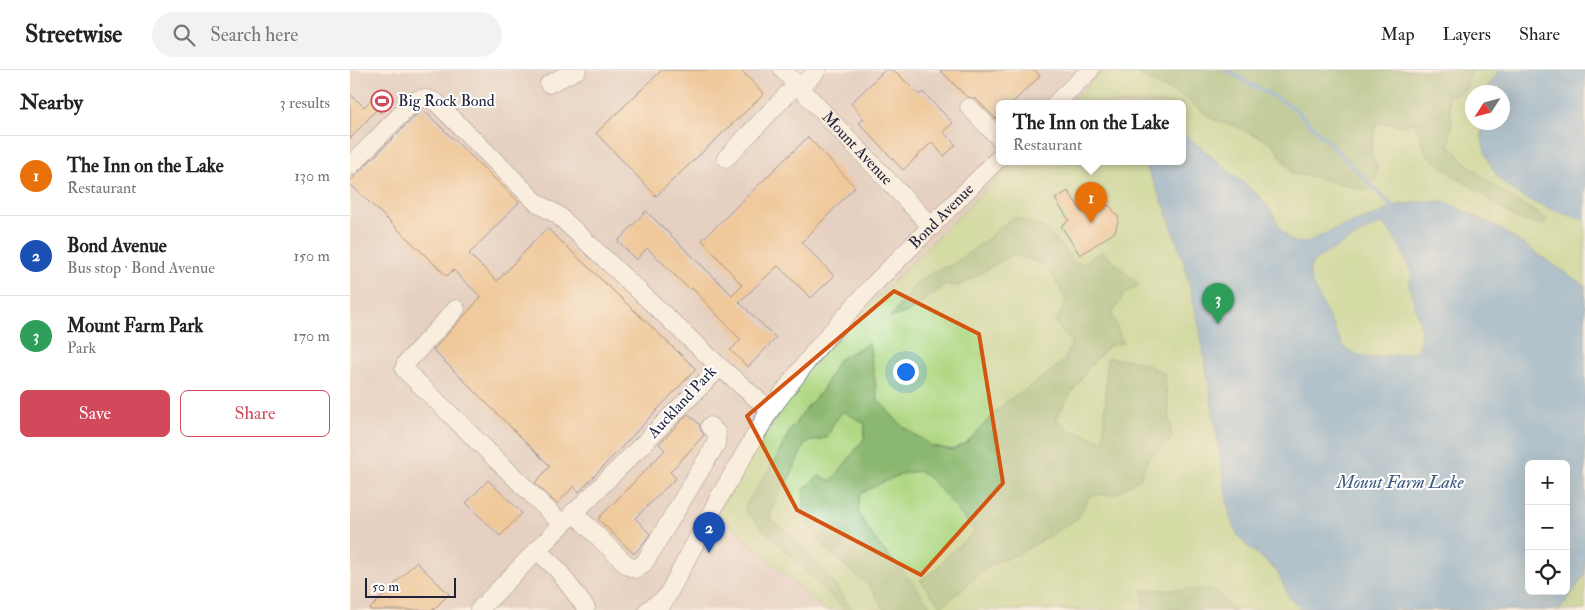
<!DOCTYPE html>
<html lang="en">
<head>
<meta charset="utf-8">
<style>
	:root { --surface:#fff; --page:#f2f2f2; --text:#222; --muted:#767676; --line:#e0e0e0; --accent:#d1495b }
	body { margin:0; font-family:"IM FELL Double Pica",serif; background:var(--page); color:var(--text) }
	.controls { position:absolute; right:15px; bottom:15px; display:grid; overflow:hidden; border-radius:8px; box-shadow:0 5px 20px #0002 }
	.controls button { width:45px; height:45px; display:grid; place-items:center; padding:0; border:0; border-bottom:1px solid var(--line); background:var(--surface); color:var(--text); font:25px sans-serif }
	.compass { position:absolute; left:1115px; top:15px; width:45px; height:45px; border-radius:50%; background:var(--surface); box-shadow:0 5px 20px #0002; rotate:234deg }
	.scale { position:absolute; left:15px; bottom:12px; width:91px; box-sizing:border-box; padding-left:5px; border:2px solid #22223b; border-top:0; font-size:14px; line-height:18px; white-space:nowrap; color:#22223b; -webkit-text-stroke:4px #fff; paint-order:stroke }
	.you { position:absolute; left:555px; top:301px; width:18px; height:18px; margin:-12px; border:4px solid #fff; border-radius:50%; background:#1a73e8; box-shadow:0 0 0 8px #1a73e833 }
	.badge { display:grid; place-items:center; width:32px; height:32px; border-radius:50%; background:var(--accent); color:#fff; font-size:16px; font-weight:700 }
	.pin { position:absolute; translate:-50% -41px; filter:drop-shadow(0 1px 2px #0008) }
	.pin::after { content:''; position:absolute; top:26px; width:18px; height:15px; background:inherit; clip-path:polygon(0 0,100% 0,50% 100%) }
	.popup { position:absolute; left:646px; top:30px; width:190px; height:65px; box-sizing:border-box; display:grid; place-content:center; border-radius:8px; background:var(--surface); filter:drop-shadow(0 1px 4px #0005); font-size:16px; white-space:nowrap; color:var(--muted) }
	.popup b { font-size:19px; color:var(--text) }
	.popup::after { content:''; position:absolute; left:50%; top:100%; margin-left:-10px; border:10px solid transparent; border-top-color:var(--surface) }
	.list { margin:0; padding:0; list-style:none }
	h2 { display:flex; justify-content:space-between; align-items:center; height:65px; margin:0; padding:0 20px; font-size:21px }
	h2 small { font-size:16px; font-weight:400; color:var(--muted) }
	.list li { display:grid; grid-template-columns:32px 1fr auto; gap:15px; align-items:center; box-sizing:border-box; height:80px; padding:0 20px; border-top:1px solid var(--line) }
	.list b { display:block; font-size:19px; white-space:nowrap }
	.list p { margin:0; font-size:16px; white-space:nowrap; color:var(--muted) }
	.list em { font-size:16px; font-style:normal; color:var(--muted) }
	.actions { display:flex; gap:10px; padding:15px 20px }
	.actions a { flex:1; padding:11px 0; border:1px solid var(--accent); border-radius:8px; text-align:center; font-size:18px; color:var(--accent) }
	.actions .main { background:var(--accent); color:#fff }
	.icon { flex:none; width:28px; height:28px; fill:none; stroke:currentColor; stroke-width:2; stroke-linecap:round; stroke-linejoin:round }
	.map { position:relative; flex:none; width:1235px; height:540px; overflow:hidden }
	header { display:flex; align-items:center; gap:30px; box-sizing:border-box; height:70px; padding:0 25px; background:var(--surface); border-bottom:1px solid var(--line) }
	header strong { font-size:24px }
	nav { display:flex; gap:28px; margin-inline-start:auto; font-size:18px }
	.search { width:350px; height:45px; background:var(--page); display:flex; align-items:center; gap:12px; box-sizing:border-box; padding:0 18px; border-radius:28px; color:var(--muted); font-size:19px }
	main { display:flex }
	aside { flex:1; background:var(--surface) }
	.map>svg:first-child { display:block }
	.industrial { fill:#d2bfbf }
	.green { fill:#afd782; stroke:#687c5e; fill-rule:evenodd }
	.forest { fill:#8bb870; stroke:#566d56 }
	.water { fill:#619fd2; stroke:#426086; fill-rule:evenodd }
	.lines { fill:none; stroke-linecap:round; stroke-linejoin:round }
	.stream { stroke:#619fd2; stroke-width:4 }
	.building { fill:#eaaf6c }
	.minor-casing { stroke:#423e4f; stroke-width:19 }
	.minor { stroke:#fff; stroke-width:18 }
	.marked { fill:none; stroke:#d45411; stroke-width:4; stroke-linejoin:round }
	.labels { text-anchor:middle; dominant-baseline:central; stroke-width:4; stroke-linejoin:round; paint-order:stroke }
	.poi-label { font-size:16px; fill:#22223b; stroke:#fff; text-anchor:start }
	.street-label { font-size:16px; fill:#22223b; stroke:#fff }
	.water-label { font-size:18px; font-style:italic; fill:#3e5a7f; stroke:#fff }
</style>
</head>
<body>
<header>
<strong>Streetwise</strong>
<div class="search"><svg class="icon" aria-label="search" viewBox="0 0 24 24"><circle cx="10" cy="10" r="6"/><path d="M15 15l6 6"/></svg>Search here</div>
<nav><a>Map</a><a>Layers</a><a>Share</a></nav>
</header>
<main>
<aside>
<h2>Nearby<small>3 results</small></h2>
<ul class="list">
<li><span class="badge" style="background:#e8710a">1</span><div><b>The Inn on the Lake</b><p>Restaurant</p></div><em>130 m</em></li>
<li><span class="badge" style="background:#1a4fb4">2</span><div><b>Bond Avenue</b><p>Bus stop · Bond Avenue</p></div><em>150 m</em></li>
<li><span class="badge" style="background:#2e9e5b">3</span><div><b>Mount Farm Park</b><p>Park</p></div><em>170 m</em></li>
</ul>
<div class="actions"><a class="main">Save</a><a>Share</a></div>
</aside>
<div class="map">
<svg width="1235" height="540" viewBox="0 0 1235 540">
	<rect width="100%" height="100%" fill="#fff"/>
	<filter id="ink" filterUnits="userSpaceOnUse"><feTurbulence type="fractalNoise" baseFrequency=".02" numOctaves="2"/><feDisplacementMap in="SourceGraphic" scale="10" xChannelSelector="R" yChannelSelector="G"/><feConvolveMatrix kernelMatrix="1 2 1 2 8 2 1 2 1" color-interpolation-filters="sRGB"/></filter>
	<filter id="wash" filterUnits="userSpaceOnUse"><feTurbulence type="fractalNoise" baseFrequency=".0096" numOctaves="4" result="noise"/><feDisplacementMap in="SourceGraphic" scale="20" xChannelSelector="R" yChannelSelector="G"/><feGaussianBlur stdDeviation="1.12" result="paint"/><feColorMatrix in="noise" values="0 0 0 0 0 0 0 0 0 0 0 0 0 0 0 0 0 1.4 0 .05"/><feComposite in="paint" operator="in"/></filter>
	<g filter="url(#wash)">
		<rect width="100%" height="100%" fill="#f4dfc3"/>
		<polygon class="industrial" points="0,0 752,0 720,34 650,34 650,92 664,92 552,202 368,443 474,540 0,540"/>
		<path class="green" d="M 752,0 L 1235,0 L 1235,540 L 474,540 L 367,443 L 452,305 L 552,202 L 664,92 L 832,92 L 832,34 L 720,34 ZM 1122,22 L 1152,22 L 1152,52 L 1122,52 ZM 1179,394 L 1216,394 L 1216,521 L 1179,521 Z"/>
		<g class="forest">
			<polygon points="781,0 1122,0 1116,19 1098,27 1102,51 1099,75 1117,94 1149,120 1198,150 1193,155 1165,148 1133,124 1105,107 1076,83 1065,52 1053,55 1026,53 1021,82 1027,96 1026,107 1017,121 967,107 943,104 922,73 885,56 862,49 835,27 811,17"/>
			<path d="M 663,147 L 692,157 L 712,176 L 724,192 L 733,194 L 752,181 L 789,215 L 775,223 L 762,244 L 773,273 L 758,276 L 738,299 L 716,331 L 706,349 L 718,359 L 754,371 L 757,288 L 788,291 L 814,303 L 822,368 L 799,387 L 790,408 L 766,424 L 740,425 L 727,449 L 669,484 L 641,494 L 591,537 L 570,510 L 586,500 L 598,485 L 625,462 C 617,452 581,405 571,402 C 557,398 524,417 510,424 L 508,443 L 528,474 L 561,510 L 583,540 L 535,540 L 521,518 L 476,479 L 453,447 L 454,419 L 469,406 L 482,411 L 514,369 L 515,354 L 493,341 L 483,354 L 478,367 L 455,373 L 441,405 L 426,428 L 419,448 C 451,472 480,508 503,540 L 495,540 L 395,441 L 396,435 L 427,387 L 439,362 L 458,336 L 472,321 L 488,290 L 519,273 L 528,330 L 552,356 L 582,376 L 603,380 L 617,372 L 658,330 L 678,318 L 714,291 L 722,272 L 705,253 L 717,231 L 702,205 L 690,193 L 663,184 L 609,216 L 596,215 L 560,241 L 540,248 L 567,213 L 585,201 L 603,194 L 631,174 Z"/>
			<polygon points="863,519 884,540 793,540 793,520"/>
		</g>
		<g class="water">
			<path d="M 1150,0 L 1235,0 L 1235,150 C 1181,134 1132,120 1131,53 L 1152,52 L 1152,22 L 1136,22 L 1140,14 Z"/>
			<path d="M 832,62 L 909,126 C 913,131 917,135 920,139 C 929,153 936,178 956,172 L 995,155 L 1027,145 L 1042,136 L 1068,132 L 1094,131 L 1149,158 L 1235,216 L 1235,504 L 1210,540 L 952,540 L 940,529 L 928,503 L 916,491 L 899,478 L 887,464 L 880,447 L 850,260 L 834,193 L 816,140 L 794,92 L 832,92 ZM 1028,154 L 1035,155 L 1046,170 L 1062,203 L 1059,215 L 1070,253 L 1071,272 L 1067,280 L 1061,283 L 1020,288 L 1006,284 L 994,278 L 962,213 C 959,202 958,195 968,188 ZM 1179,394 L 1216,394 L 1216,521 L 1179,521 Z"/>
		</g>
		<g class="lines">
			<polyline class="stream" points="875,0 943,37 1042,136"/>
		</g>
		<g id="blocks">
			<g class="building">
				<polygon points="312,0 391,0 414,24 306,126 246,63"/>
				<polygon points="535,0 544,0 569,25 573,22 603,53 593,62 606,75 594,86 582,72 553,100 509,53 514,49 501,33"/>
				<polygon points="590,0 685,0 690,6 661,34 650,34 650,46 646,49 626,29 617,27"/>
				<polygon points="32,18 44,30 31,43 27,39 0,69 0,24 14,37"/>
				<polygon points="72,39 169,132 119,184 147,211 197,158 346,299 229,422 224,416 207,434 185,413 200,396 83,280 131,227 103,200 97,206 0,114 0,111"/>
				<polygon points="458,67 505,117 452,172 484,206 461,228 428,196 389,232 426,268 398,297 380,280 391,270 342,218 340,220 297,178 286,190 268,171 296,141 382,225 392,215 352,170"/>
				<polygon points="718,121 732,142 747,133 760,136 769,148 765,162 730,185 711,156 719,150 705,129"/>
				<polygon points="338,344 350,355 350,359 354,365 320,402 326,408 285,448 300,464 293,474 284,484 248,449 315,380 309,374"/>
				<polygon points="138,410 172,443 150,466 116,433"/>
				<polygon points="66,492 99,524 83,540 19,540"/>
			</g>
		</g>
	</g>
	<g filter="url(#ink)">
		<use href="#blocks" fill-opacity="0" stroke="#423e4f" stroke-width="1"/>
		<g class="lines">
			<g class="minor-casing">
				<g id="minor">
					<path id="s1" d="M 433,0 L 582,157"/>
					<polyline points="199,14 227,0"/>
					<polyline points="450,18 467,0"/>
					<polyline points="705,34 740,0"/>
					<polyline points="619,37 650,69"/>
					<polyline points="376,88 447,14"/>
					<path d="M 0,96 L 62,33 C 71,26 77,28 86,32 L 187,133 L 208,145 L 370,297 L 187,480"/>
					<polyline points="106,239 56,293 54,299 212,454"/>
					<polyline points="370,297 420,340"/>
					<polyline points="223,442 278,496 285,499 294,493 301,482 366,374 367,363 360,356"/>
					<path id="s2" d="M 316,528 L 370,426 L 420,340 L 468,277 L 524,214 L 650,87"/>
					<polyline points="129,540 187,480 207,499 236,538"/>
					<polyline points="298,540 316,528 309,540"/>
				</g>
			</g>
			<use href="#minor" class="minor"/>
		</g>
	</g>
	<path d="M0 0H1235V540H0ZM 544,221 L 629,264 L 653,413 L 571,505 L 447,440 L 397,346 Z" fill="#f4dfc3" fill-opacity=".55" fill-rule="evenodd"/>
	<path class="marked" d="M 544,221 L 629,264 L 653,413 L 571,505 L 447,440 L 397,346 Z"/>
	<defs>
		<g id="stadium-ring" transform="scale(1.125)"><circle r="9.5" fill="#fff" stroke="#d1495b" stroke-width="1.5"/><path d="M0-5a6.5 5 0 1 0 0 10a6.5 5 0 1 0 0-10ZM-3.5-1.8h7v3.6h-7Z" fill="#d1495b"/></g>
	</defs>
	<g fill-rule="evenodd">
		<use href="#stadium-ring" x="32" y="31"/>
	</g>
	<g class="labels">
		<g class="poi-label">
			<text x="48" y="31">Big Rock Bond</text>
		</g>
		<g class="street-label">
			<text stroke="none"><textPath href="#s1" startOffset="108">Mount Avenue</textPath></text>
			<text stroke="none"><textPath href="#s2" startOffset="474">Bond Avenue</textPath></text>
			<text transform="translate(332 332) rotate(-47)">Auckland Park</text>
		</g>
		<g class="water-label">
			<text x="1050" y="412">Mount Farm Lake</text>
		</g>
	</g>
</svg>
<div class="controls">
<button>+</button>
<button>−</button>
<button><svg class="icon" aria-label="locate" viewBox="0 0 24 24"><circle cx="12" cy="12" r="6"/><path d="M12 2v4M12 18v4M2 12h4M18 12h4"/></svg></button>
</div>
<svg class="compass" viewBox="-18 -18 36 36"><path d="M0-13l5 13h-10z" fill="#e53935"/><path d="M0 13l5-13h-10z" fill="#767676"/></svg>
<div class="scale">50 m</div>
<div class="you"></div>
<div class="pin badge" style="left:741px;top:153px;background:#e8710a">1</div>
<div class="popup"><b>The Inn on the Lake</b>Restaurant</div>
<div class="pin badge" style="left:359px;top:483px;background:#1a4fb4">2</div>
<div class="pin badge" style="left:868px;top:254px;background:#2e9e5b">3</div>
</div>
</main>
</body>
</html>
